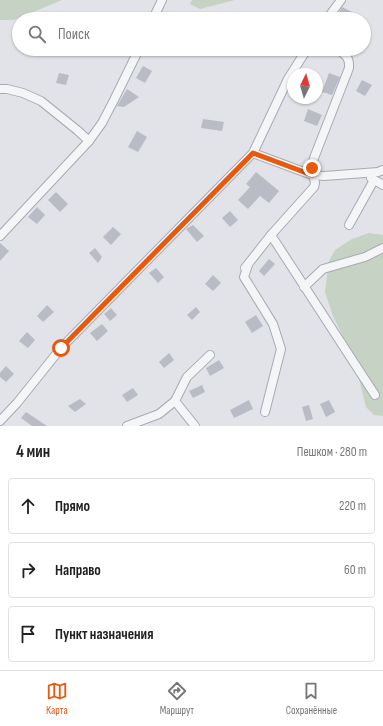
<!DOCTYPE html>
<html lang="ru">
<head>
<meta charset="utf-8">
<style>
	:root { --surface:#fff; --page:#f2f2f2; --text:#222; --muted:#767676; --line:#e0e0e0; --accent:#ea580c }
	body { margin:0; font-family:"Sofia Sans Condensed",sans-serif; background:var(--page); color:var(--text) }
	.compass { position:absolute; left:287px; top:68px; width:36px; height:36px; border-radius:50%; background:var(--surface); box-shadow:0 1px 3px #0004; rotate:5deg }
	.stop { position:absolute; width:12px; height:12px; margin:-9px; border:3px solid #ea580c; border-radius:50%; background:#fff }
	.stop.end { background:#ea580c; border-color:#fff; box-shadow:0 1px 4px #0008 }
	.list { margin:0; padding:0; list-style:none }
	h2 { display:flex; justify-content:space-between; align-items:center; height:52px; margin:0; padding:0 16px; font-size:17px }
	h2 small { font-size:13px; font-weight:400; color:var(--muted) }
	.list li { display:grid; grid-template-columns:26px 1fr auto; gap:12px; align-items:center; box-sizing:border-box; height:56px; margin:0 8px 8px; padding:0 8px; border:1px solid var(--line); border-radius:4px }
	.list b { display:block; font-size:15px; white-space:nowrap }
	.list em { font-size:13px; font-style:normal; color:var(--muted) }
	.icon { flex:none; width:22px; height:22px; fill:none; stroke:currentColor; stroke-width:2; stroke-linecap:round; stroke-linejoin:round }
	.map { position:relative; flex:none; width:383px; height:426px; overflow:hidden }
	.search { position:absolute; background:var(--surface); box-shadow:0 1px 3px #0004; left:12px; right:12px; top:12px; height:44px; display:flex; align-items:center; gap:10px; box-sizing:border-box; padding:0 14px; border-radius:22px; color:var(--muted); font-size:15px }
	.sheet { height:244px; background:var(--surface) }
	nav { display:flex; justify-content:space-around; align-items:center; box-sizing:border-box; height:56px; border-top:1px solid var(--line); background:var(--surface); font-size:11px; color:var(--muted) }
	nav a { display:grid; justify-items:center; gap:2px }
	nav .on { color:var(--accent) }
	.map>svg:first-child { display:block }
	.green { fill:#c6d2c3 }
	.building { fill:#b9bcc5 }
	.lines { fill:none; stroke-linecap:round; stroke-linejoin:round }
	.street-casing { stroke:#a7aab3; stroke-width:10 }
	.street { stroke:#f3f5f7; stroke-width:8 }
	.route { stroke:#ea580c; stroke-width:5 }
</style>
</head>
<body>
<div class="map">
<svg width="383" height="426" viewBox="0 0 383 426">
	<rect width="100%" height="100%" fill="#e1e3e9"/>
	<g class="green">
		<polygon points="0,0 62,0 14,20 0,20"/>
		<polygon points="192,0 235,0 200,9 190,4"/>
		<polygon points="369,233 383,235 383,416 374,415 366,407 354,359 333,316 325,292 329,261 335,250 352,239"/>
	</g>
	<g class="building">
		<polygon points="342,7 366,19 336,19"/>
		<polygon points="254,12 276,15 276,19 253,19"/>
		<polygon points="143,66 152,71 145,83 136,78"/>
		<polygon points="59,73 69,75 66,85 56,83"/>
		<polygon points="329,73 340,77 332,95 322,92"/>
		<polygon points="362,80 372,85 365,96 356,91"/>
		<polygon points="127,89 139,97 124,107 117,106"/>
		<polygon points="308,109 322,115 317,126 304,121"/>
		<polygon points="203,119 224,122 222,131 201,128"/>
		<polygon points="137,131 147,137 138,152 128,147"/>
		<polygon points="256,172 279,191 269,203 260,196 248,209 238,200 250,187 246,184"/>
		<polygon points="56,192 68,204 60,212 48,200"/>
		<polygon points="37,207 45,215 37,224 28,217"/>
		<polygon points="230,211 238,220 230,227 222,218"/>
		<polygon points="193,225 204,236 197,242 186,229"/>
		<polygon points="113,227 121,234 111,245 103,237"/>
		<polygon points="0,243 9,251 0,261"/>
		<polygon points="95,248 102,257 98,263 89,253"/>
		<polygon points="269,259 275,264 264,276 259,271"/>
		<polygon points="156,268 164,277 158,283 149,273"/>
		<polygon points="213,275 221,283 213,291 205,284"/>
		<polygon points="47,305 54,312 43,322 37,316"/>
		<polygon points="196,307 200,312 192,320 187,315"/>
		<polygon points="111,308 117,315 110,321 104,314"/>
		<polygon points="256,315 263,326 252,333 245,322"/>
		<polygon points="102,324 108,331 97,341 90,333"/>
		<polygon points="27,332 35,340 28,348 19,341"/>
		<polygon points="169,353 174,360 164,368 159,362"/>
		<polygon points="219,360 224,368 210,376 206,368"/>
		<polygon points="6,366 14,374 6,382 0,377 0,373"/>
		<polygon points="202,385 205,392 193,398 189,391"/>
		<polygon points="133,388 138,395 127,402 122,395"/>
		<polygon points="80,399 86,404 75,412 68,406"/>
		<polygon points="249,400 253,409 234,418 230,410"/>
		<polygon points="329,400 335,412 326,417 320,404"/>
		<polygon points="309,405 313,419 306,421 302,407"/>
		<polygon points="26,412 47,426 32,426 21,418"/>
	</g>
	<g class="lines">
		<g class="street-casing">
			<g id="street">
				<polyline points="153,19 162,0"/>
				<polyline points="327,19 341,0"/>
				<polyline points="0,89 7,89 23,93 41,101 77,130 89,141"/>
				<polyline points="253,153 312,175 324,176 365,173 378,172 383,170"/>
				<polyline points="371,178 383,185"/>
				<polyline points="349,225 374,180"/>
				<polyline points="271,235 375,395"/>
				<polyline points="0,236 89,141 102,123 114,100 139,49"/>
				<polyline points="248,265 244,277 273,324 281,349 265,412"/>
				<path d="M 245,268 L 271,235 L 314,187 L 315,183 L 312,168 L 314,158 L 349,68 C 350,57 345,54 336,49"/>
				<polyline points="304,287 323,269 365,257 383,248"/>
				<polyline points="175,401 195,426"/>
				<polyline points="0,421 17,403 61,348 253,153 288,79 307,49"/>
				<polyline points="127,426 159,414 175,401 187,377 210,355"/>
			</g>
		</g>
		<use href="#street" class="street"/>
	</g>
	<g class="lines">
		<polyline class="route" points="61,348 253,153 312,175 312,168"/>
	</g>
</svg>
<svg class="compass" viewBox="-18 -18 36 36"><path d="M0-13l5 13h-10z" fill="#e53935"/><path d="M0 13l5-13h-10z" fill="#767676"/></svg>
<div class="stop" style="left:61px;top:348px"></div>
<div class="stop end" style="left:312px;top:168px"></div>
<div class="search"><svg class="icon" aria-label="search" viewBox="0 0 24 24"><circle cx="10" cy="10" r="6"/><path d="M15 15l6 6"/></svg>Поиск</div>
</div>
<section class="sheet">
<h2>4 мин<small>Пешком · 280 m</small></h2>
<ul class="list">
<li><svg class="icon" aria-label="ahead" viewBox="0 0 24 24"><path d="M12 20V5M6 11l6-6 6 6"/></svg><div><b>Прямо</b></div><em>220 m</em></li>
<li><svg class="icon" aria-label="right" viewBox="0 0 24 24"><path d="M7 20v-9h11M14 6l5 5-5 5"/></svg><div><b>Направо</b></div><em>60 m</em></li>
<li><svg class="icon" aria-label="arrive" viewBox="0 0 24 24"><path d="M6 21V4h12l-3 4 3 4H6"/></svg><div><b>Пункт назначения</b></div></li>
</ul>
</section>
<nav>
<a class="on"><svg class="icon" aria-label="map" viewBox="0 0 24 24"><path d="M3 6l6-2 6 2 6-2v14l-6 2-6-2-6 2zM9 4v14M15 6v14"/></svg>Карта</a>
<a><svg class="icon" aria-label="directions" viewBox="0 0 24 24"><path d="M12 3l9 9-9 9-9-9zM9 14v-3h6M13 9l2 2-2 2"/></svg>Маршрут</a>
<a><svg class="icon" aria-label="saved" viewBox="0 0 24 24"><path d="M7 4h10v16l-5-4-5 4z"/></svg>Сохранённые</a>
</nav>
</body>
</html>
